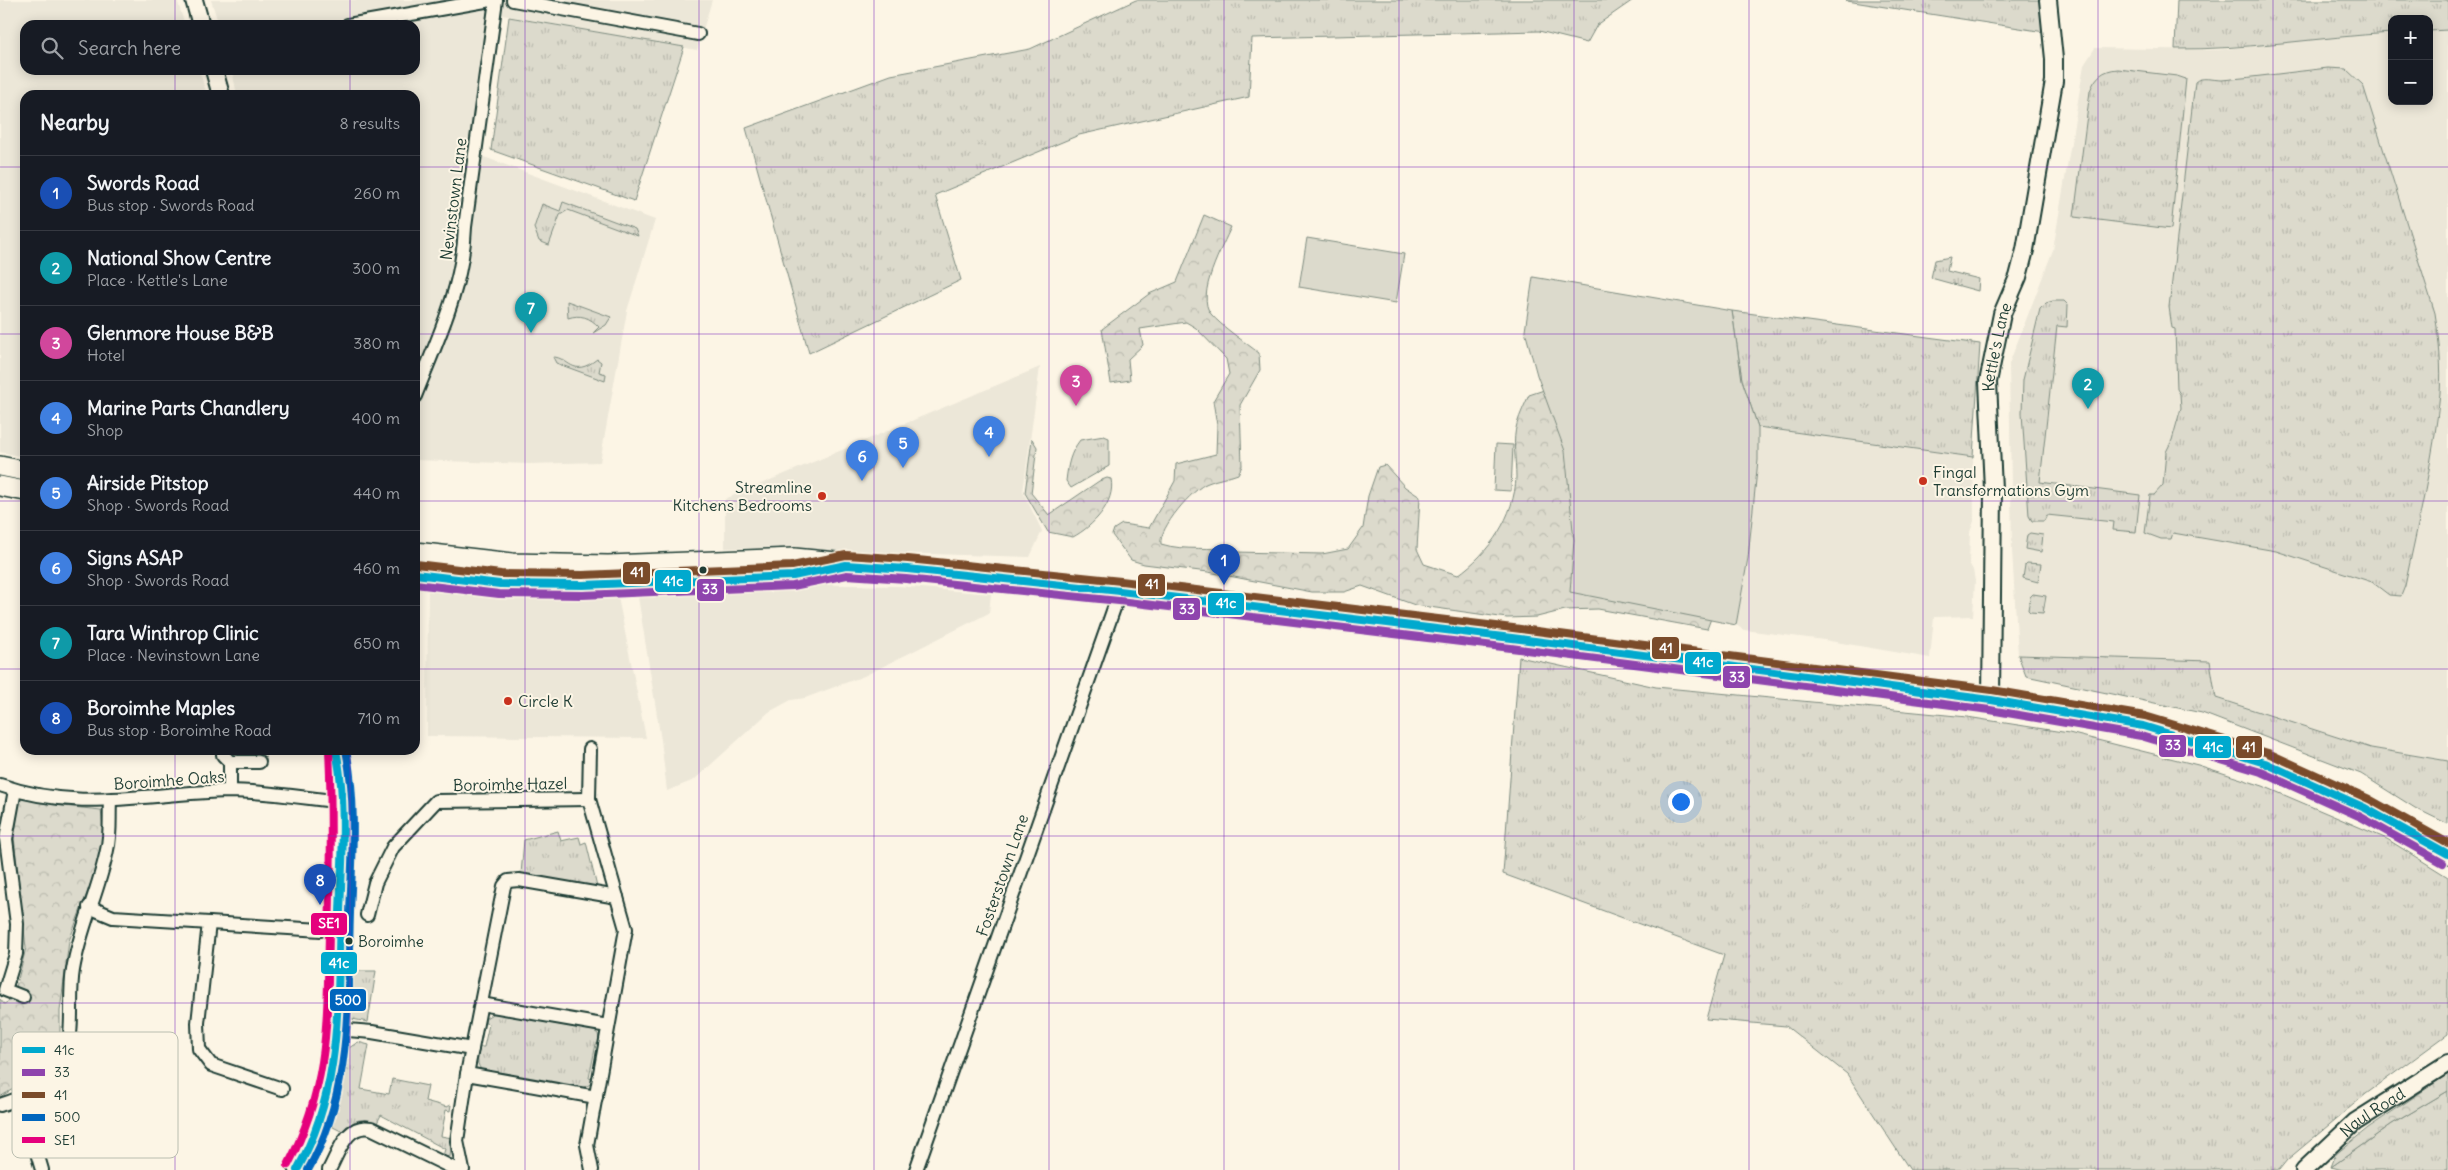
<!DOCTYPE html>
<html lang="en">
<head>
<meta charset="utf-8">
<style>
	:root { --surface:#171b24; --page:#242831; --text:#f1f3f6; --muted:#9ea1a6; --line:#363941; --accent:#0f766e }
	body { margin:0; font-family:Delius,sans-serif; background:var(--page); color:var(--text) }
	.controls { position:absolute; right:15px; top:15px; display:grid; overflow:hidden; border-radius:10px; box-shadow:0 2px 12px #0003 }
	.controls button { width:45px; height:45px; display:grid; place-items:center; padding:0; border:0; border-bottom:1px solid var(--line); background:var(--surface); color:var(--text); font:25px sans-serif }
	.you { position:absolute; left:1680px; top:801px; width:18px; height:18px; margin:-12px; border:4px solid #fff; border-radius:50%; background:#1a73e8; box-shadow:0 0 0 8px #1a73e833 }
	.badge { display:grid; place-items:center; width:32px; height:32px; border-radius:50%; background:var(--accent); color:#fff; font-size:16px; font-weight:700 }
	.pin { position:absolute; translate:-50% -41px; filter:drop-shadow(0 1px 2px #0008) }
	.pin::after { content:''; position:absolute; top:26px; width:18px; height:15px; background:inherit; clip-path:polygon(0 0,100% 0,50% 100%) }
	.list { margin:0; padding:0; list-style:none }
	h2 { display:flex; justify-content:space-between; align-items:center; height:65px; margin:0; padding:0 20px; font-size:21px }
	h2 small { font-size:16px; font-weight:400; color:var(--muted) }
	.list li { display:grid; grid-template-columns:32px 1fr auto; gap:15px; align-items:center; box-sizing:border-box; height:75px; padding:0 20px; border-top:1px solid var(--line) }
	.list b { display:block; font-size:19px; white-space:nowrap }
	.list p { margin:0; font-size:16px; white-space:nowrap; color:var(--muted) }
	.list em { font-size:16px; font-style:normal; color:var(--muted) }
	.icon { flex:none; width:28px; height:28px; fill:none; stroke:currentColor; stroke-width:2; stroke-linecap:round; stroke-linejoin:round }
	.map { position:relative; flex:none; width:2448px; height:1170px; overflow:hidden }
	.search { position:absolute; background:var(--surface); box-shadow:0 2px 12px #0003; left:20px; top:20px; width:400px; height:55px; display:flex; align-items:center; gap:12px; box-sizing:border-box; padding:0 18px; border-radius:15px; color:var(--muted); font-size:19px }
	.panel { position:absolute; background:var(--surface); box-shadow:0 2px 12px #0003; left:20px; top:90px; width:400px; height:665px; border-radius:15px }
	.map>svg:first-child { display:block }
	.built { fill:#ece7d8 }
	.grass { fill:url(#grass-tufts); stroke:#7e8c80 }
	.forest { fill:url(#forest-crowns); stroke:#7e8c80 }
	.pitch { fill:#dcdacc; stroke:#7e8c80 }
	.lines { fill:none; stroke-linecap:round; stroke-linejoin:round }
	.minor-casing { stroke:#1f3d34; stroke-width:16 }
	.tertiary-casing { stroke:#1f3d34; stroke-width:20 }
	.secondary-casing { stroke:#1f3d34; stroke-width:22 }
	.minor { stroke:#fcf5e5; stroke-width:12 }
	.tertiary { stroke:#fcf5e5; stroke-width:16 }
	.secondary { stroke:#fcf5e5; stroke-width:19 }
	.bus-1-casing { stroke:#fcf5e5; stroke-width:11 }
	.bus-2-casing { stroke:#fcf5e5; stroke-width:11 }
	.bus-3-casing { stroke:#fcf5e5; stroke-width:11 }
	.bus-4-casing { stroke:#fcf5e5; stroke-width:11 }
	.bus-5-casing { stroke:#fcf5e5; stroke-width:11 }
	.bus-1 { stroke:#00a9ce; stroke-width:8 }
	.bus-2 { stroke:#8e44ad; stroke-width:8 }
	.bus-3 { stroke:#7a4b2a; stroke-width:8 }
	.bus-4 { stroke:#0065bd; stroke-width:8 }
	.bus-5 { stroke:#e5007d; stroke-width:8 }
	.grid { fill:none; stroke:#7b2cbf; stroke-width:1; stroke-opacity:0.55 }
	.poi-dot { fill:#c8321e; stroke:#fcf5e5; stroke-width:2 }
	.bus-dot { fill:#1f3d34; stroke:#fcf5e5; stroke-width:2 }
	.labels { text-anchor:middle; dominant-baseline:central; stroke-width:4; stroke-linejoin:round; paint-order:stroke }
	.bus-label { font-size:15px; fill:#1f3d34; stroke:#fcf5e5; text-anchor:start }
	.street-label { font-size:16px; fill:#1f3d34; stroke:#fcf5e5 }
	.poi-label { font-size:16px; fill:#1f3d34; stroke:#fcf5e5; text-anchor:start }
	.key { fill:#fcf5e5; stroke:#babeb0; stroke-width:1 }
	.key-label { font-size:14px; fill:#1f3d34 }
	.line-badge { stroke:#fcf5e5; stroke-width:2 }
	.badge-label { font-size:14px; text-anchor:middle; font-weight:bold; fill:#fff }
</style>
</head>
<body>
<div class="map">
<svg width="2448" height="1170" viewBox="0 0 2448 1170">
	<defs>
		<pattern id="grass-tufts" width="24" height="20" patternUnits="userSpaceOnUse" patternTransform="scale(1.25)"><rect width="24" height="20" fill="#dcdacc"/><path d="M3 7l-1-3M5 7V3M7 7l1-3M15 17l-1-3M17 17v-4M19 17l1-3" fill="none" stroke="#bcbcb0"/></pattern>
		<pattern id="forest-crowns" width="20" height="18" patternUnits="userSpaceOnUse" patternTransform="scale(1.25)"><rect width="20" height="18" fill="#dcdacc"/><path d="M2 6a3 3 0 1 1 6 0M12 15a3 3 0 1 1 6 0" fill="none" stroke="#bcbcb0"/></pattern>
	</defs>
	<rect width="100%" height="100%" fill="#fcf5e5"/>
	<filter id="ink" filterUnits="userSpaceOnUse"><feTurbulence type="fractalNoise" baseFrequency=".02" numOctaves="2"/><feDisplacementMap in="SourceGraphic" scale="10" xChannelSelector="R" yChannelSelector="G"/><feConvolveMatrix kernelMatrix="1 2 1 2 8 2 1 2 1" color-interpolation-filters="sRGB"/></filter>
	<g filter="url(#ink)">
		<g class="built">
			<polygon points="0,0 177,0 185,25 25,25 25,70 199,70 207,95 25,95 25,457 0,452"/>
			<polygon points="211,0 491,0 468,151 655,220 627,311 600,462 529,464 415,460 415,95 237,95 232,70 415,70 415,25 219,25"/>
			<polygon points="504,0 712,0 697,50 502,15"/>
			<polygon points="2448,30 2448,761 2371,748 2215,698 2210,661 2018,655 2012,550 2009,364 2053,250 2084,65 2095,48 2217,50 2332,37 2392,33 2392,101 2429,101 2429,31"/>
			<polygon points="1040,367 1023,492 1042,531 1030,557 725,548 725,499"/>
			<polygon points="1758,427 1973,457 1974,521 1970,532 1969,563 1973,570 1975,581 1973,616 1934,617 1930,658 1824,640 1744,630 1736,625 1748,558 1758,460"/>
			<polygon points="797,584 898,586 991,594 989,613 864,676 805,698 791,700 769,712 694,780 667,791 661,740 638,597"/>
			<polygon points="428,585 516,595 569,598 618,597 646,738 427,736"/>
		</g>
		<g class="grass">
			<polygon points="1136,0 1633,0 1597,25 1587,43 1539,31 1252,38 1249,97 1079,135 935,195 961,280 809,353 746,128 891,75 1030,49"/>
			<polygon points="1846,0 2047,0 2051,33 1847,1"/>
			<path d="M 2177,0 L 2448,0 L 2448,30 L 2429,31 L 2429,19 L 2392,19 L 2392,33 C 2319,37 2247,50 2175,49 Z"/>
			<polygon points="509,17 684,47 634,201 491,150"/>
			<path d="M 2328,68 L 2346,69 L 2363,85 L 2435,313 C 2439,339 2442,367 2440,393 C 2434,458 2418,523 2405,586 L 2401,596 L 2389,595 L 2372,582 L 2276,551 L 2173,533 L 2171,539 L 2161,539 L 2145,533 L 2150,495 L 2154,495 L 2163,485 L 2166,452 L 2172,440 L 2181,408 L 2180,394 L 2177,389 L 2175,329 L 2172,328 L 2169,307 L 2195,82 C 2201,76 2213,80 2222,80 C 2257,77 2292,72 2328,68 Z"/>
			<path d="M 2118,69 L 2177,76 L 2186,79 L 2171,229 L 2074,217 L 2090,91 C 2095,77 2103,70 2118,69 Z"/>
			<polygon points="563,202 635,229 638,236 568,210 560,215 549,245 539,241 534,228 542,204 560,211"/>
			<polygon points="1950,257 1947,271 1979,279 1978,291 1931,278 1935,260"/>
			<path d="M 567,301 L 611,317 L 606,325 L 593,333 L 599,327 C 590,317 580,314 568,318 Z"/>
			<polygon points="2053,301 2064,301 2068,305 2067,327 2057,326 2040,482 2140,495 2136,532 2113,530 2114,522 2047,515 2044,521 2032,521 2029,516 2022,413 2023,380 2040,309 2046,303"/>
			<polygon points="1732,311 1980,344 1973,457 1758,427 1742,380"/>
			<path d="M 553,357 C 569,357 572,379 597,359 L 601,362 L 599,372 L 606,374 L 605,381 L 556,363 Z"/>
			<path d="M 1104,436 L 1109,438 L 1109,466 L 1071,488 L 1066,481 C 1068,464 1070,453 1080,440 Z"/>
			<polygon points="2030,533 2043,535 2041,552 2025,549 2027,535"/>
			<polygon points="2027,563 2041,564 2038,582 2023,578 2025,565"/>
			<polygon points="2033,594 2046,596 2043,613 2030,612 2028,610 2030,597"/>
			<polygon points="2018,655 2210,661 2216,698 2371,748 2448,761 2448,824 2415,808 2361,774 2202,713 2026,676"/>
			<polygon points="1519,657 1656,687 1967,717 2069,733 2198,765 2263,786 2387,839 2448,877 2448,1034 2366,1094 2287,1160 2279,1170 1910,1170 1847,1074 1786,1026 1706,1019 1724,955 1503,874"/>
			<polygon points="558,831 561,841 579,837 581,844 586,842 597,887 521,874 524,840"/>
			<polygon points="350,971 376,971 368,1022 352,1019"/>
			<path d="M 494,1013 L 594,1031 L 598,1034 L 600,1044 L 596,1044 L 589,1078 L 593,1079 L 591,1084 L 582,1088 L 483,1071 C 475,1065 478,1056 480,1047 L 484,1047 L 489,1024 L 485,1023 L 486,1018 Z"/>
			<path d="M 358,1042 L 369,1045 L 361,1089 L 389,1094 L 392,1079 L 428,1086 L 425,1101 L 447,1107 L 451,1105 L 450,1111 L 446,1110 L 441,1136 L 452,1138 L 450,1157 L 443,1156 L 445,1149 L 381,1115 L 377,1123 C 363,1117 352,1119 343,1132 L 333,1127 L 349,1048 Z"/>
			<polygon points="2448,1091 2448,1170 2343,1170 2331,1167 2392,1124"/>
		</g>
		<g class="forest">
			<path d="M 1204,215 L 1231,227 C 1223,246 1195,295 1211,314 C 1221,326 1246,343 1259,353 L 1260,370 L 1240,405 L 1242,466 L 1238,474 C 1228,478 1217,479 1208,483 C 1193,488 1158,529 1161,544 C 1186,552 1211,545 1235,552 L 1322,554 L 1348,549 L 1363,528 L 1368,496 L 1378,467 L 1385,465 L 1405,487 L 1420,497 L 1417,549 L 1424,564 L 1458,575 C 1489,553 1515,516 1516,477 C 1516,460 1512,440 1517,424 C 1520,414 1525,404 1529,395 L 1544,390 L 1718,600 L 1707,629 L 1598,609 L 1565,610 L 1537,617 L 1507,618 L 1415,605 L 1362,586 L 1344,592 L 1312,592 L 1208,572 L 1144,564 L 1131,560 L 1112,535 L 1114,529 L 1122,524 L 1149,528 L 1175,481 L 1176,464 L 1216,454 L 1217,425 L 1213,401 L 1229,374 L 1226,359 L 1196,328 L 1186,322 L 1140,329 L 1143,345 L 1128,359 L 1130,380 L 1111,383 L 1102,329 L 1149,294 L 1177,282 Z"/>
			<path d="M 1032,439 L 1037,447 L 1031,493 L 1049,515 L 1099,481 L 1107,478 L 1111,479 C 1116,503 1092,527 1073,537 L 1048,532 L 1025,493 Z"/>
			<polygon points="20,797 63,806 101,810 104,836 99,861 69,941 60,1011 60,1041 52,1065 0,1097 0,999 4,1004 13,999 26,948 14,837"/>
			<polygon points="2448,1074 2448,1091 2392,1124 2331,1167 2336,1154 2368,1128"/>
		</g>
		<g class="pitch">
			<polygon points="1307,238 1404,254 1396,303 1299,287"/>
			<polygon points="1533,277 1732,311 1742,380 1758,427 1758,460 1748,558 1736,625 1570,592 1574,540 1565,451 1537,375 1525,331"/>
			<polygon points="1496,444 1513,445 1511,491 1494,490"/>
		</g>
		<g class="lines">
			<g class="minor-casing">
				<g id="minor">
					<polyline points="513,0 698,34"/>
					<polyline points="348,25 491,0"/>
					<path d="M 415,396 C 437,340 463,288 465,227 L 496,0"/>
					<polyline points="590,749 589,799 626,929 587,1145 592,1170"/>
					<polyline points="223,750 223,755 230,762 230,791"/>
					<polyline points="230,762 259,762"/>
					<path d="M 0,785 C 80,813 146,793 228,791 C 265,791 305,798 342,802"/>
					<polyline points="15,790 6,839 17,924 16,954 5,990 23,997"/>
					<polyline points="89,907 113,917 321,930"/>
					<polyline points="367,915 375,883 393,847 436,801 589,799"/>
					<polyline points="209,923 198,1023 199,1049 211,1065 282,1089"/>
					<polyline points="481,1004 608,1026"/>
					<polyline points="336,1029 372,1032 472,1049"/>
					<polyline points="467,1074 596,1097"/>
					<polyline points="21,1099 42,1170"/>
					<path d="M 0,1105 C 24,1098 51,1084 63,1060 C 76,1034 68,999 73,970 C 80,927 99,891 107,850 C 111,835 109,817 110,801"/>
					<path d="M 329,1170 C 339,1152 346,1123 371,1128 L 457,1170"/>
					<polyline points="463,1170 457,1141 467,1074 504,886 508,881 519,880 617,897"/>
					<polyline points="916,1170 1120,591"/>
				</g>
			</g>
			<g class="tertiary-casing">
				<g id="tertiary">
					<polyline points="194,0 201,25"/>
					<polyline points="214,70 221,95"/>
					<path id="s1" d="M 1991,700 L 1993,489 L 1988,382 L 2002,314 L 2018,277 L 2025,250 L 2054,81 L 2054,59 L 2048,0"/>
					<path d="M 297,1170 C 341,1096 337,1019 339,935 C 341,873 343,812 339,750"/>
					<path id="s2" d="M 2304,1170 L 2355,1122 L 2448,1063"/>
				</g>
			</g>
			<g class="secondary-casing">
				<g id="secondary">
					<polyline points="0,466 25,471"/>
					<polyline points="0,486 25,491"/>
					<polyline points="415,552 512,563 608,565 794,558 965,574 1512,638 1991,700 2143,726 2265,763 2365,808 2448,854"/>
					<polyline points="415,574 500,584 583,585 793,576 831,568"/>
				</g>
			</g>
			<use href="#minor" class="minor"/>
			<use href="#tertiary" class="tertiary"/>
			<use href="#secondary" class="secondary"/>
			<g class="bus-1-casing">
				<g id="bus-1">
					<polyline points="415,574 500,584 583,585 793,576 846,565 907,569 1120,591 1512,638 1991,700 2143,726 2265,763 2365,808 2448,854"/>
					<path d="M 297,1170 C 343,1088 337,1003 340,912 C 342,858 347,804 336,750"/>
				</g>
			</g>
			<g class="bus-2-casing">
				<polyline id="bus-2" points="415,584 499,594 583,595 793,586 847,575 906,579 1119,601 1511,648 1990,710 2141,736 2261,772 2361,817 2443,863"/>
			</g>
			<g class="bus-3-casing">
				<polyline id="bus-3" points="416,564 501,574 583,575 792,566 846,555 908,559 1121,581 1513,628 1992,690 2145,716 2268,753 2369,799 2448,843"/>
			</g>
			<g class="bus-4-casing">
				<path id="bus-4" d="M 308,1170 C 353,1091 347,1001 350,913 C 352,859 357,804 346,750"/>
			</g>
			<g class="bus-5-casing">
				<path id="bus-5" d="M 288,1165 C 330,1084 327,1021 329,933 C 331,872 332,811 329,751"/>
			</g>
			<use href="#bus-1" class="bus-1"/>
			<use href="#bus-2" class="bus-2"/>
			<use href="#bus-3" class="bus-3"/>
			<use href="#bus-4" class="bus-4"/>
			<use href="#bus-5" class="bus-5"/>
		</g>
	</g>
	<path class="grid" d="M 175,0 L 175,25M 350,0 L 350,25M 525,0 L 525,1170M 699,0 L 699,1170M 874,0 L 874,1170M 1049,0 L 1049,1170M 1224,0 L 1224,1170M 1399,0 L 1399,1170M 1574,0 L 1574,1170M 1749,0 L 1749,1170M 1923,0 L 1923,1170M 2098,0 L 2098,1170M 2273,0 L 2273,1170M 175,70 L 175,95M 350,70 L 350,95M 0,167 L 25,167M 415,167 L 2448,167M 0,334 L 25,334M 415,334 L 2448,334M 0,501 L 25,501M 415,501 L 2448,501M 0,669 L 25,669M 415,669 L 2448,669M 175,750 L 175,1170M 350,750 L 350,1170M 0,836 L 2448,836M 0,1003 L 2448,1003"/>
	<g class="poi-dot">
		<circle cx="1923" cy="481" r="5"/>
		<circle cx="822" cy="496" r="5"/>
		<circle cx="508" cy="701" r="5"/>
	</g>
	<g class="bus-dot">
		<circle cx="703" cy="570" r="4.5"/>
		<circle cx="349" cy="941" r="4.5"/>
	</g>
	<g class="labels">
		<g class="bus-label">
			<text x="358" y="941">Boroimhe</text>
		</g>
		<g class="street-label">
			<text transform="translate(453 199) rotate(-83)">Nevinstown Lane</text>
			<text stroke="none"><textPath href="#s1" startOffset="354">Kettle's Lane</textPath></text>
			<text transform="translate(169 780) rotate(-4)">Boroimhe Oaks</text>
			<text transform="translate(510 784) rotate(-1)">Boroimhe Hazel</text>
			<text transform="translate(1002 875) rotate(-71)">Fosterstown Lane</text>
			<text stroke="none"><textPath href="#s2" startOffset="90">Naul Road</textPath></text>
		</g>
		<g class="poi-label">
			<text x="1933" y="472">Fingal<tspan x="1933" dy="18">Transformations Gym</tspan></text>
			<text x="812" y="487" text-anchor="end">Streamline<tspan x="812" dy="18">Kitchens Bedrooms</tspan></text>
			<text x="518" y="701">Circle K</text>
		</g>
	</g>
	<rect x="12" y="1032" width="166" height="126" rx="8" class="key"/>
	<rect x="22" y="1047" width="23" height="6" fill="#00a9ce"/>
	<rect x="22" y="1069" width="23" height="7" fill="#8e44ad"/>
	<rect x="22" y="1092" width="23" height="6" fill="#7a4b2a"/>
	<rect x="22" y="1114" width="23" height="7" fill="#0065bd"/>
	<rect x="22" y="1137" width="23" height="6" fill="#e5007d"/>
	<g class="key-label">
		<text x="54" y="1055">41c</text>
		<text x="54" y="1077">33</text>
		<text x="54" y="1100">41</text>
		<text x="54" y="1122">500</text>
		<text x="54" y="1145">SE1</text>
	</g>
	<g class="line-badge">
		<rect x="622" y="561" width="29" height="24" rx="5" fill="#7a4b2a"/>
		<rect x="654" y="569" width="38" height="24" rx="5" fill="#00a9ce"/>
		<rect x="1137" y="573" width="29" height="24" rx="5" fill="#7a4b2a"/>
		<rect x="696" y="578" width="29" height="24" rx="5" fill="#8e44ad"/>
		<rect x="1207" y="592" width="38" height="24" rx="5" fill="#00a9ce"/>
		<rect x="1172" y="597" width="29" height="24" rx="5" fill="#8e44ad"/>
		<rect x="1651" y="636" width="29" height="24" rx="5" fill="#7a4b2a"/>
		<rect x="1684" y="651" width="38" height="24" rx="5" fill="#00a9ce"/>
		<rect x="1722" y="665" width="29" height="24" rx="5" fill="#8e44ad"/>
		<rect x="2158" y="734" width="29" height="24" rx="5" fill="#8e44ad"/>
		<rect x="2194" y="735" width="38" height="24" rx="5" fill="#00a9ce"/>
		<rect x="2235" y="735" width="28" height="24" rx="5" fill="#7a4b2a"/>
		<rect x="310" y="912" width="38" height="24" rx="5" fill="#e5007d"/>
		<rect x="320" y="951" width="38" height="24" rx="5" fill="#00a9ce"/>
		<rect x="329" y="988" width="38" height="24" rx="5" fill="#0065bd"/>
	</g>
	<g class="badge-label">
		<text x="637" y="577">41</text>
		<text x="673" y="586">41c</text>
		<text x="1152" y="589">41</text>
		<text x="710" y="594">33</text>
		<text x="1226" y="608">41c</text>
		<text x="1187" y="614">33</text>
		<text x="1666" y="653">41</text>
		<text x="1703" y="667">41c</text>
		<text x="1737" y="682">33</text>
		<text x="2173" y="750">33</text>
		<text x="2213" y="752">41c</text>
		<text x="2249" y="752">41</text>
		<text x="329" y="928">SE1</text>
		<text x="339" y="968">41c</text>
		<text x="348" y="1005">500</text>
	</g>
</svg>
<div class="controls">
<button>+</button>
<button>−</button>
</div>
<div class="you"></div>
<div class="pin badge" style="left:1224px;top:585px;background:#1a4fb4">1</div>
<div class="pin badge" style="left:2088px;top:409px;background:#0f9aa8">2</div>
<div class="pin badge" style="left:1076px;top:406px;background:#d1479c">3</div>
<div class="pin badge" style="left:989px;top:457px;background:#3f7fe0">4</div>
<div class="pin badge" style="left:903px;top:468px;background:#3f7fe0">5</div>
<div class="pin badge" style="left:862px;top:481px;background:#3f7fe0">6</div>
<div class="pin badge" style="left:531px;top:333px;background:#0f9aa8">7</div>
<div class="pin badge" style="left:320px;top:905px;background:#1a4fb4">8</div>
<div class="search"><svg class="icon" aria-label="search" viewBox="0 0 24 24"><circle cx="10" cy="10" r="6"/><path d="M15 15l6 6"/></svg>Search here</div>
<section class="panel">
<h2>Nearby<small>8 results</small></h2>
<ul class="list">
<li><span class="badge" style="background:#1a4fb4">1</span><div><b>Swords Road</b><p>Bus stop · Swords Road</p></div><em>260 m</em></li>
<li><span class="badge" style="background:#0f9aa8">2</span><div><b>National Show Centre</b><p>Place · Kettle's Lane</p></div><em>300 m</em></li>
<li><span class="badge" style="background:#d1479c">3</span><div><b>Glenmore House B&amp;B</b><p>Hotel</p></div><em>380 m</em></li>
<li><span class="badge" style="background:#3f7fe0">4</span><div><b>Marine Parts Chandlery</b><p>Shop</p></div><em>400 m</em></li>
<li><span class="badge" style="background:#3f7fe0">5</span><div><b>Airside Pitstop</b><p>Shop · Swords Road</p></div><em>440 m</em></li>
<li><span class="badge" style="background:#3f7fe0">6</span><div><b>Signs ASAP</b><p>Shop · Swords Road</p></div><em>460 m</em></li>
<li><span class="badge" style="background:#0f9aa8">7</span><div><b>Tara Winthrop Clinic</b><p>Place · Nevinstown Lane</p></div><em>650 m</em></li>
<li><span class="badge" style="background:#1a4fb4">8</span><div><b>Boroimhe Maples</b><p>Bus stop · Boroimhe Road</p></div><em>710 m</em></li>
</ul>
</section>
</div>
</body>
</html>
